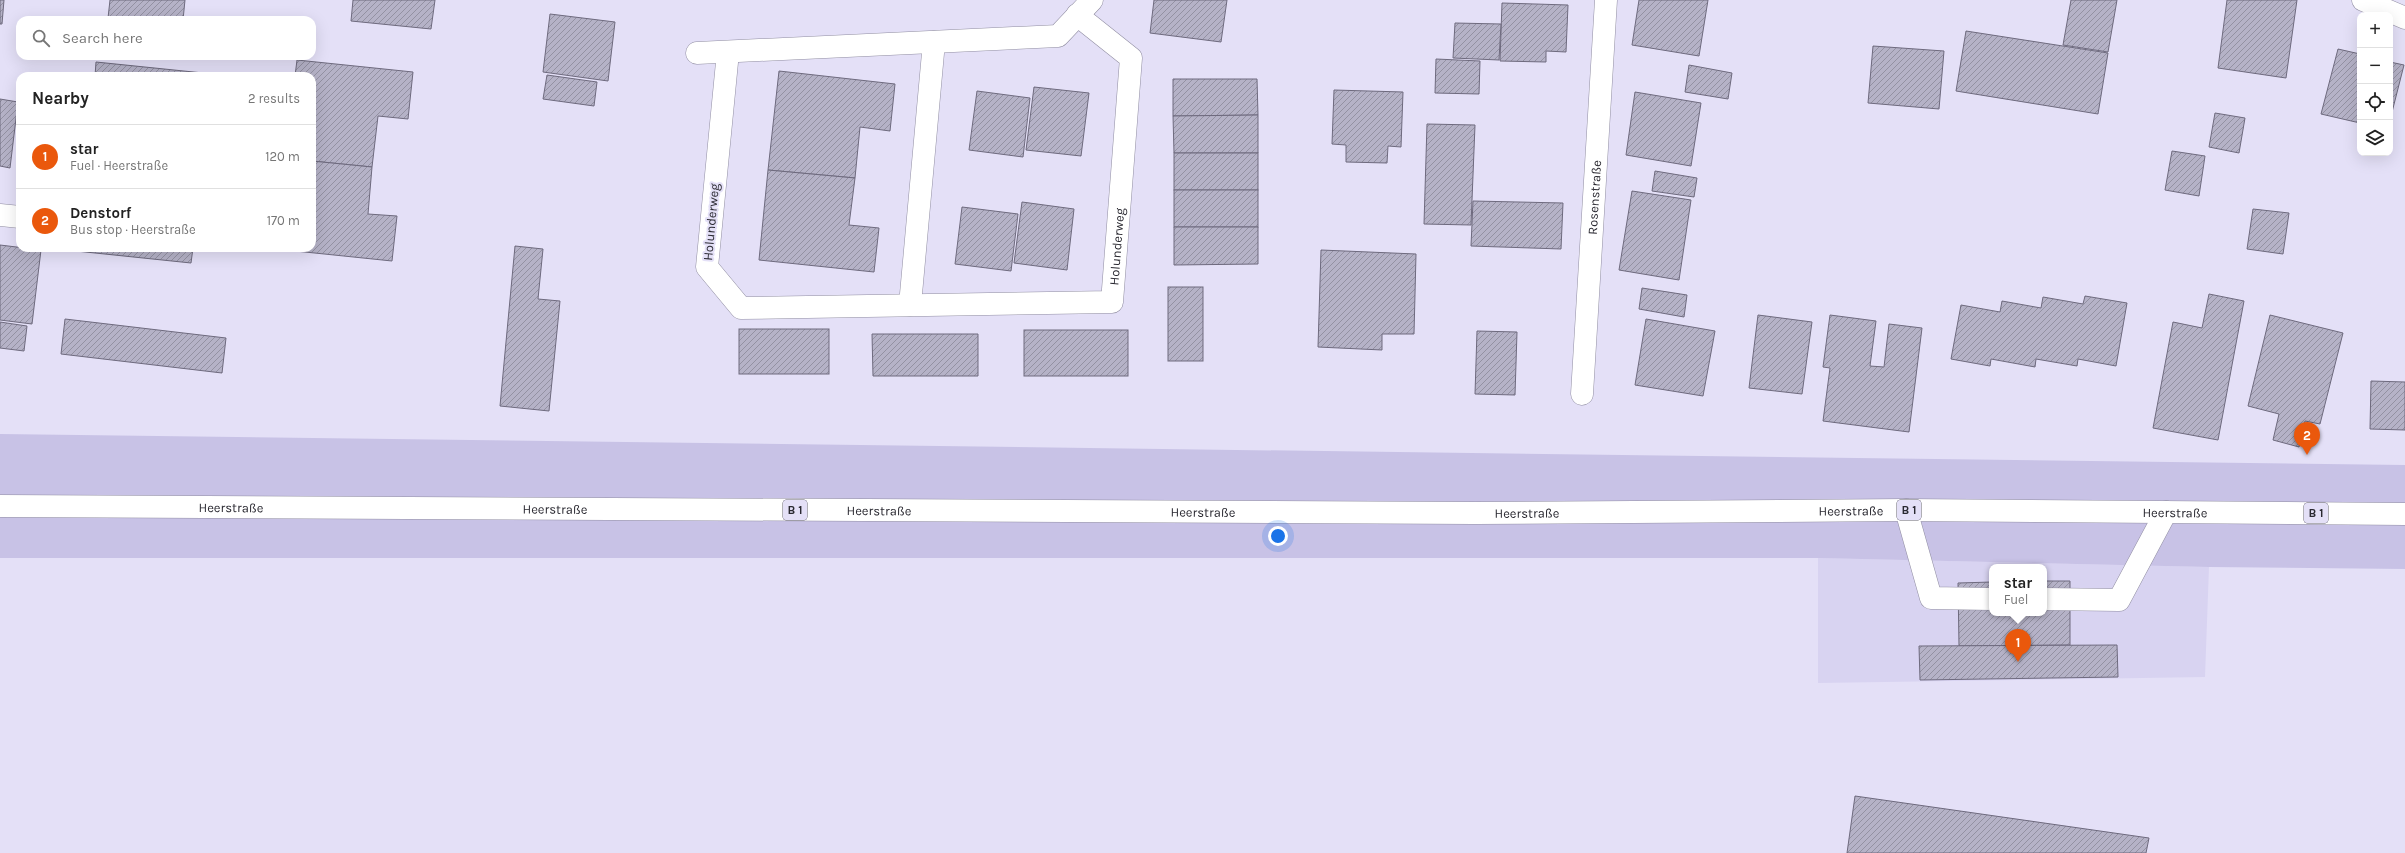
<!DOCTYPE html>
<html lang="en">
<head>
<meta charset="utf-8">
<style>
	:root { --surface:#fff; --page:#f6f6f6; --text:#222; --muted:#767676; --line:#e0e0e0; --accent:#ea580c }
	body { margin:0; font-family:Karla,sans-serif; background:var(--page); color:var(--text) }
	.controls { position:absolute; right:12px; top:12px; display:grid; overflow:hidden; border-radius:8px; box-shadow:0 4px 16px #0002 }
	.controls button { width:36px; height:36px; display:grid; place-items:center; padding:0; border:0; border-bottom:1px solid var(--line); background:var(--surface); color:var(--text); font:20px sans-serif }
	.you { position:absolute; left:1278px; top:536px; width:14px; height:14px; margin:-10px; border:3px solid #fff; border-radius:50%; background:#1a73e8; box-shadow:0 0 0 6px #1a73e833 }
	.badge { display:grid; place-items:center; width:26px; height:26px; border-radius:50%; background:var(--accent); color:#fff; font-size:13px; font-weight:700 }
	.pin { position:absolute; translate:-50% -33px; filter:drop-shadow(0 1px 2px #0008) }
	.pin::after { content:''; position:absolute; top:21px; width:14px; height:12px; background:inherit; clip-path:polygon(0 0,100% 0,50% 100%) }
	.popup { position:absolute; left:1989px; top:564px; width:58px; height:52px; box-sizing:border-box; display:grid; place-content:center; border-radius:8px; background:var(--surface); filter:drop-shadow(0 1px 3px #0005); font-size:13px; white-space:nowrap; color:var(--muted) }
	.popup b { font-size:15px; color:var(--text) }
	.popup::after { content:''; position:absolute; left:50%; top:100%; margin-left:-8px; border:8px solid transparent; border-top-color:var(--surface) }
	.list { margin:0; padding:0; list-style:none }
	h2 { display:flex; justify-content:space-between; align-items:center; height:52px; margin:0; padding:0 16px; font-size:17px }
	h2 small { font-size:13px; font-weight:400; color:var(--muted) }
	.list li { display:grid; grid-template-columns:26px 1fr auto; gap:12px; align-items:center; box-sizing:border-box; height:64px; padding:0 16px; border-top:1px solid var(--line) }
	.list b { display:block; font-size:15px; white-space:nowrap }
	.list p { margin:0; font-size:13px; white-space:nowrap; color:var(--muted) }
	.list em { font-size:13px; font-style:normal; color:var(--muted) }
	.icon { flex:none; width:22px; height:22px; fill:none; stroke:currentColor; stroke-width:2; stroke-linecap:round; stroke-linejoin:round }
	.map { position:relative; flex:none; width:2405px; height:853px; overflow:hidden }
	.search { position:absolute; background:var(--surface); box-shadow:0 4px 16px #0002; left:16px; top:16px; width:300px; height:44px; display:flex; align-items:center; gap:10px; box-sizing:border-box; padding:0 14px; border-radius:12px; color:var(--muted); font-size:15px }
	.panel { position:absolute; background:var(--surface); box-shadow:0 4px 16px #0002; left:16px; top:72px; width:300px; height:180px; border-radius:12px }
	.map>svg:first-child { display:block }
	.built { fill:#d8d3f1; fill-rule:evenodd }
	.grass { fill:#c8c2e6 }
	.building { fill:url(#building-hatch); stroke:#6e6a7e }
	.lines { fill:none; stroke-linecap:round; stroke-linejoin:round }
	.minor-casing { stroke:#918ea2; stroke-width:23 }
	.major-casing { stroke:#918ea2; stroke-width:23 }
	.minor { stroke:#fff; stroke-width:22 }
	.major { stroke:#fff; stroke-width:22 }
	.labels { text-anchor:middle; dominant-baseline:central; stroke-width:4; stroke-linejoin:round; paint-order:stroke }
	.shield { fill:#e4e0f7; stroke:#62606c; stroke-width:1 }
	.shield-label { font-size:12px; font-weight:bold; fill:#2a2931 }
	.street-label { font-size:13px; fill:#2a2931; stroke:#e4e0f7 }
</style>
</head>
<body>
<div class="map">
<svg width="2405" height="853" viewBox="0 0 2405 853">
	<defs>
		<pattern id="building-hatch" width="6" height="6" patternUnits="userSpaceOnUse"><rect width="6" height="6" fill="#b5b2c7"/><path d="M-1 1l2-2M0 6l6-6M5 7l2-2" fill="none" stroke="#9391a2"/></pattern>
	</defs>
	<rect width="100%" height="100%" fill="#e4e0f7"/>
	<path class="built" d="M 1818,558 L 2209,567 L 2205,677 L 1818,683 ZM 1992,567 L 2044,567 L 2044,613 L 1992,613 Z"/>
	<polygon class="grass" points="0,434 2405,465 2405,569 2209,567 1818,558 0,558"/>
	<g class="building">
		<polygon points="0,0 4,0 2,24 0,24"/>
		<polygon points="110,0 185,0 183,20 108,18"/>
		<polygon points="353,0 435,0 431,29 351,21"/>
		<polygon points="1154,0 1227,0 1221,42 1150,33"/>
		<polygon points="1639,0 1708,0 1699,56 1632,45"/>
		<polygon points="2071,0 2117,0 2108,52 2063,45"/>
		<polygon points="2227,0 2297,0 2286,78 2218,68"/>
		<polygon points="1502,3 1568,5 1566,52 1546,51 1546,62 1500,61"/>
		<polygon points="550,14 615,22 608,81 543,72"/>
		<polygon points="1455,23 1501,24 1499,60 1453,58"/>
		<polygon points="1966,31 2108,53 2098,114 1956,91"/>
		<polygon points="1873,46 1944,51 1939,109 1868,103"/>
		<polygon points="2338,49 2360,54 2360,123 2321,114"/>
		<polygon points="1436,59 1480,61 1479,94 1435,93"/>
		<polygon points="297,60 413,72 408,119 378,116 372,167 312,161 312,76 295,76"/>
		<polygon points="96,62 213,74 213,76 95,76"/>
		<polygon points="2390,62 2404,65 2390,120"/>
		<polygon points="1689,65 1732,73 1728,99 1685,92"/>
		<polygon points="779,71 895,84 890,131 860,127 855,178 768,170"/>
		<polygon points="547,75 597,82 594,106 543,99"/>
		<polygon points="1173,79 1257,79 1258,115 1173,116"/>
		<polygon points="1034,87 1089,93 1081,156 1026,150"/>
		<polygon points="1334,90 1403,92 1401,147 1388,146 1387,163 1346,162 1346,145 1332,144"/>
		<polygon points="977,91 1030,98 1023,157 969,150"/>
		<polygon points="1635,92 1701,103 1691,166 1626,155"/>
		<polygon points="0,99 18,102 10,168 0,166"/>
		<polygon points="2215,113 2245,118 2239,153 2209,147"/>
		<polygon points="1258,115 1258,153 1174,153 1173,116"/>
		<polygon points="1427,124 1475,125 1471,225 1424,224"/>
		<polygon points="2172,151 2205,156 2199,196 2165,190"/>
		<rect x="1174" y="153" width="84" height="37"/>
		<polygon points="312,161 372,167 368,214 397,216 392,261 276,249 312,248"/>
		<polygon points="768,170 855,178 849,225 879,228 874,272 759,260"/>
		<polygon points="1655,171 1697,178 1694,197 1652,191"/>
		<rect x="1174" y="190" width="84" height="37"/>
		<polygon points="1632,191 1691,200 1679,280 1619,270"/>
		<polygon points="1473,201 1563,203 1561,249 1471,246"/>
		<polygon points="1022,202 1074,209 1067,270 1014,263"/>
		<polygon points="962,207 1018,214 1011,271 955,264"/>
		<polygon points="2253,209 2289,213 2283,254 2247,249"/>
		<polygon points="1174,227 1258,227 1258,264 1174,265"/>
		<polygon points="0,245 41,250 32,324 0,320"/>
		<polygon points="515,246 543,249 538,299 560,301 549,411 500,406"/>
		<polygon points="76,248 193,248 191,263 76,251"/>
		<polygon points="1321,250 1416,254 1414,334 1382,334 1382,350 1318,347"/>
		<rect x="1168" y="287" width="35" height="74"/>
		<polygon points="1642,288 1687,295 1684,317 1639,309"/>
		<polygon points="2209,294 2244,301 2218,440 2153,428 2173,322 2202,328"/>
		<polygon points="2085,296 2127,303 2116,366 2078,359 2077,366 2036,359 2035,367 1991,359 1990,366 1951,359 1961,305 2000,312 2002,301 2041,308 2043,297 2083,304"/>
		<polygon points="1758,315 1812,322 1802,394 1749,388"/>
		<polygon points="1830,315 1876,321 1870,366 1884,367 1889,324 1922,328 1909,432 1823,421 1830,368 1823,367"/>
		<polygon points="2270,315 2343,333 2320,424 2305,421 2299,447 2273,440 2279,414 2248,406"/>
		<polygon points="65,319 226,338 222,373 61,354"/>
		<polygon points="1646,319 1715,331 1703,396 1635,385"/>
		<polygon points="0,322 27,326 24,351 0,348"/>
		<rect x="739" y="329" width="90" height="45"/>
		<rect x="1024" y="330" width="104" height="46"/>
		<polygon points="1477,331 1517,332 1515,395 1475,394"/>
		<polygon points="872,334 978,334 978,376 873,376"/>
		<polygon points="2371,381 2405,382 2405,430 2370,429"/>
		<polygon points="2044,581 2070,581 2070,645 1959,646 1958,583 1992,582 1992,613 2044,613"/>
		<polygon points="2117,645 2118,677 1920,680 1919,646"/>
		<polygon points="1855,796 2149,838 2146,853 1847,853"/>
	</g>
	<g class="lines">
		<g class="minor-casing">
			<g id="minor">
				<polyline points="2363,0 2405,18"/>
				<path id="s1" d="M 728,52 L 707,267 L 741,308 L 1112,302 L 1131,58 L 1077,15"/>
				<polyline points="697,53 1058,36 1092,0"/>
				<polyline points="0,215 20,217"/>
				<polyline points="910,305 934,42"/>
				<path id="s2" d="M 1582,394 L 1606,0"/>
				<polyline points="1906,510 1931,598 1992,599"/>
				<polyline points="2044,599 2119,600 2166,512"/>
			</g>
		</g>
		<g class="major-casing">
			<g id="major">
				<path id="s3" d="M 0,506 L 1475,513 L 1906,510 L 2405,514"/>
			</g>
		</g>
		<use href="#minor" class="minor"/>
		<use href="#major" class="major"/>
	</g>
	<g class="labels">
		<g class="shield">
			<rect x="783" y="500" width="24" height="20" rx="3"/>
			<rect x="1897" y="500" width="24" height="20" rx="3"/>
			<rect x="2304" y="503" width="24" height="20" rx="3"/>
		</g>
		<g class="shield-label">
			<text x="795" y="510">B 1</text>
			<text x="1909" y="510">B 1</text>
			<text x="2316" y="513">B 1</text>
		</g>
		<g class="street-label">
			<text stroke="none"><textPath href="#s2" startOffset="197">Rosenstraße</textPath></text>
			<text transform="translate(711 222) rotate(-85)">Holunderweg</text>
			<text stroke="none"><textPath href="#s1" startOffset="696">Holunderweg</textPath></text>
			<text stroke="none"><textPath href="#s3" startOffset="231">Heerstraße</textPath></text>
			<text stroke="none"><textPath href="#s3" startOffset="555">Heerstraße</textPath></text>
			<text stroke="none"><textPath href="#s3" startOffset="879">Heerstraße</textPath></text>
			<text stroke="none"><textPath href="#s3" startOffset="1851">Heerstraße</textPath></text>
			<text stroke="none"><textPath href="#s3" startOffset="1203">Heerstraße</textPath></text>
			<text stroke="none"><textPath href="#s3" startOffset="2175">Heerstraße</textPath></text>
			<text stroke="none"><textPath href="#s3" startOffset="1527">Heerstraße</textPath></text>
		</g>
	</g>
</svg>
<div class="controls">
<button>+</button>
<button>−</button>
<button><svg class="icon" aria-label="locate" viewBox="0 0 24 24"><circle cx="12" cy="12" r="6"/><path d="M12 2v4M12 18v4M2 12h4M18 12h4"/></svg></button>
<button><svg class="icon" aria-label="layers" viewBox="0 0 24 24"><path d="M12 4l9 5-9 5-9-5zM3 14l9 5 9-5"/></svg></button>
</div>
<div class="you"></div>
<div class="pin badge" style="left:2018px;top:662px">1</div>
<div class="popup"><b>star</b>Fuel</div>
<div class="pin badge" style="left:2307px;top:455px">2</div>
<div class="search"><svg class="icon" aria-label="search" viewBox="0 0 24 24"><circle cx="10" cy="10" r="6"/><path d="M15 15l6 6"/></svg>Search here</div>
<section class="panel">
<h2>Nearby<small>2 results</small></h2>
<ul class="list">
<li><span class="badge">1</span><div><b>star</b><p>Fuel · Heerstraße</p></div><em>120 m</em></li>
<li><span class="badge">2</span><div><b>Denstorf</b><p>Bus stop · Heerstraße</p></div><em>170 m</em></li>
</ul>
</section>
</div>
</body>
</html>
